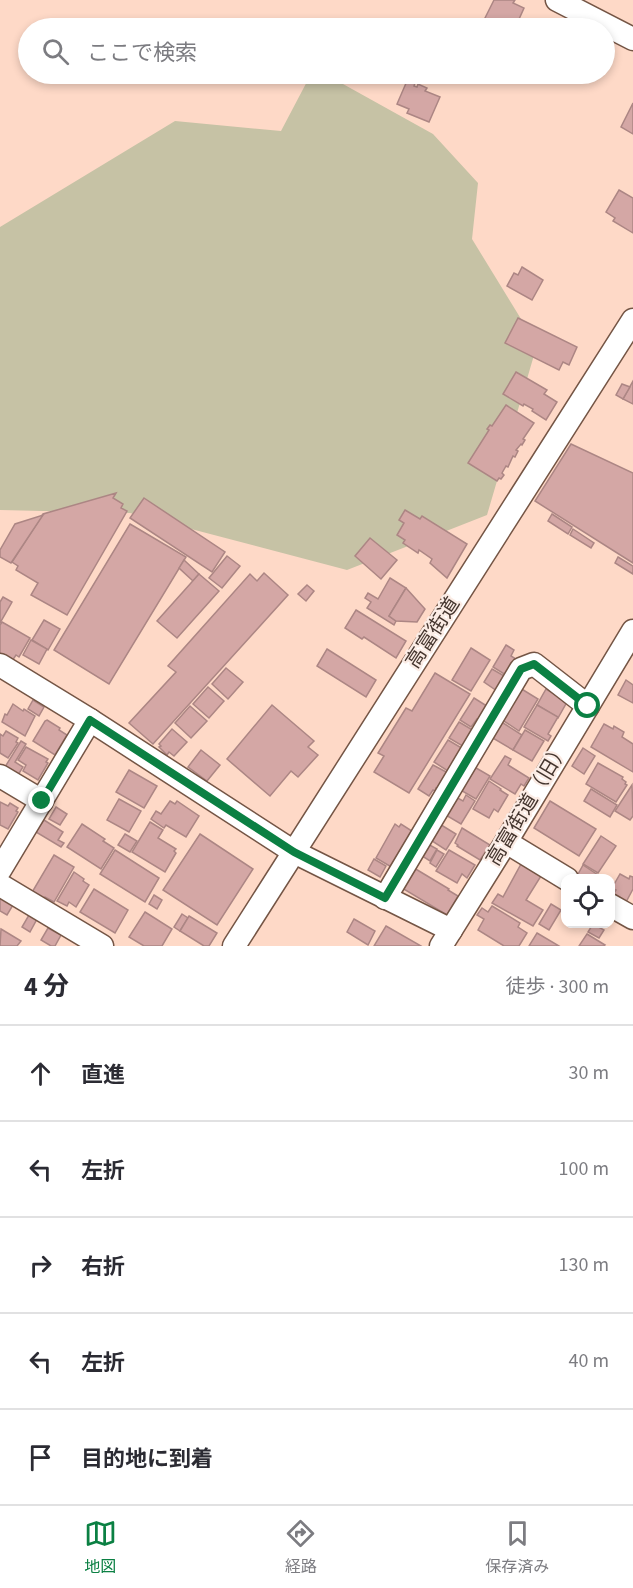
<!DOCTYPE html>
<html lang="ja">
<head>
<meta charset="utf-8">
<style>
	:root { --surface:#fff; --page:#f2f2f3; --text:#2b2b33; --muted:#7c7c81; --line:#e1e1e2; --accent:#0b8043 }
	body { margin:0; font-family:"Source Sans 3","Noto Sans JP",sans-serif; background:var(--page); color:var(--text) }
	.controls { position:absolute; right:18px; bottom:18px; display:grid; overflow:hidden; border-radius:12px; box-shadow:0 3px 9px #0003 }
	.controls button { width:54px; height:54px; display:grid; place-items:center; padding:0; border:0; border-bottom:2px solid var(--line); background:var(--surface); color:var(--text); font:30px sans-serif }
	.stop { position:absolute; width:18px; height:18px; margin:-14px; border:4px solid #0b8043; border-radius:50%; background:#fff }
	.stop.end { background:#0b8043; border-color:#fff; box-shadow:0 2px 6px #0008 }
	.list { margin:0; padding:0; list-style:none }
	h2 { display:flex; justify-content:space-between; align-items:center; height:78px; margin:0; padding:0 24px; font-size:26px }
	h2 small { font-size:20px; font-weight:400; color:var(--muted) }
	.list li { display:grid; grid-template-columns:39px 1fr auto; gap:18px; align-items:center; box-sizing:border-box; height:96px; padding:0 24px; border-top:2px solid var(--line) }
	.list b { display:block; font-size:22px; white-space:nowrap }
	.list em { font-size:20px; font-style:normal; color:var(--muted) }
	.icon { flex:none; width:33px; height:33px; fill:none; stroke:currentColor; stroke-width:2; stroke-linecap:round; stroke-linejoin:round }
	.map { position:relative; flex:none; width:633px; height:946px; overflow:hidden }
	.search { position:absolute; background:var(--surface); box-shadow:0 3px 9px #0003; left:18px; right:18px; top:18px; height:66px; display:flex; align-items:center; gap:15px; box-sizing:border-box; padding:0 21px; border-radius:33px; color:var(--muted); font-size:22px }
	.sheet { height:558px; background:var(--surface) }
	nav { display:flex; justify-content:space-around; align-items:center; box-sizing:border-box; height:84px; border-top:2px solid var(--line); background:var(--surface); font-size:16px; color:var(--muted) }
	nav a { display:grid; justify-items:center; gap:3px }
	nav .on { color:var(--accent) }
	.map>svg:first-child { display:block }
	.green { fill:#c6c2a5 }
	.building { fill:#d4a7a5; stroke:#ac8684; stroke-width:1.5 }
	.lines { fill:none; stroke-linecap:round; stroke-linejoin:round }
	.minor-casing { stroke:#745545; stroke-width:25 }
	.minor { stroke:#fff; stroke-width:22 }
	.route { stroke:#0b8043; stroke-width:8 }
	.labels { text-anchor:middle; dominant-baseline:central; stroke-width:4.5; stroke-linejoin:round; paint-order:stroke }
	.street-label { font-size:20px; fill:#44352e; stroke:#fbece5 }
</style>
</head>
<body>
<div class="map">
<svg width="633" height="946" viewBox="0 0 633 946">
	<rect width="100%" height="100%" fill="#fed9c7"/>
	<polygon class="green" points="311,74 325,74 433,134 478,183 472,239 537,345 487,515 347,570 130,513 0,510 0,227 175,121 281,131"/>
	<g class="building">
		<polygon points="494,0 515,0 513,3 524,8 515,28 480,28"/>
		<polygon points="410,74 421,74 419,81 416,80 414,86 417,87 418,84 427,88 425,91 440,97 429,122 407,113 409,109 397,104"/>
		<polygon points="633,103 633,134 621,127"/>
		<polygon points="619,190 633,198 633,233 613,221 615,218 606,212"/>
		<polygon points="522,267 543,280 532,300 507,286 514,273 518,275"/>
		<polygon points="518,318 577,347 569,365 563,362 559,370 505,343"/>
		<polygon points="516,372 547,390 544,394 557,402 546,420 532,411 533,409 524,404 523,406 503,394"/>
		<polygon points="633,381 633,404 623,399"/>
		<polygon points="622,384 630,387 623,399 616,395"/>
		<polygon points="506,405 534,423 523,439 525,440 522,445 521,444 516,450 518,451 515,457 513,456 508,467 506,466 502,473 504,475 501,479 499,478 497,481 468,463 489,430 487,429 490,425 492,426"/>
		<polygon points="571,444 633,473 633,563 535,501"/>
		<polygon points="116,493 113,498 123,504 121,508 127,511 67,615 31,595 38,583 16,570 18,566 12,562 43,514"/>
		<polygon points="144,498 225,552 212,572 130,518"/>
		<polygon points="405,510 420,519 422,516 467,544 447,578 430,563 432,559 419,550 418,553 403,543 405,540 397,535 404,523 399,520"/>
		<polygon points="552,514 572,527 568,534 548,521"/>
		<polygon points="43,515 11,563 0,557 0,550 15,524"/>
		<polygon points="130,524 186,557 109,684 54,650"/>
		<polygon points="573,529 594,543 591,548 570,535"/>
		<polygon points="370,538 397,560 381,579 355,556"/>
		<polygon points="227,556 240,566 222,588 209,578"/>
		<polygon points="618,557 633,566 633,574 615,563"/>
		<polygon points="184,560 199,574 193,581 179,568"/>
		<polygon points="264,573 288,595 153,744 129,723 176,672 168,666 250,574 257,581"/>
		<polygon points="199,574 219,591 177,638 157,621"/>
		<polygon points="390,578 406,588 389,616 396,621 394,625 367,608 371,602 365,598 368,593 378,599"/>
		<polygon points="307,585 314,591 306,601 298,594"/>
		<polygon points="406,588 425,609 417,622 396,621 389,616"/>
		<polygon points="3,597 12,602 0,623 0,602"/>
		<polygon points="356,610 406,641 396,658 364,637 362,639 345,628"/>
		<polygon points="44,620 60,629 48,650 32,640"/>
		<polygon points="2,622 30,638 19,657 16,655 10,664 0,658 0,625"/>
		<polygon points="31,640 47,649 39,664 23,655"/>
		<polygon points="506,645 514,650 511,656 519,661 509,677 493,667"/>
		<polygon points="471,648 490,660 471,691 452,680"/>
		<polygon points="327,649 376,680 366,697 317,666"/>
		<polygon points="226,668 243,682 228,699 212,684"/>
		<polygon points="492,669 506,677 497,691 484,682"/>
		<polygon points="435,673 470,694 409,793 374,772 384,756 378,753 406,708 412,711"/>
		<polygon points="626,680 633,685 633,703 618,695"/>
		<polygon points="208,687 224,701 209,718 193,704"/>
		<polygon points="520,688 538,699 519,731 501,719"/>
		<polygon points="546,689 567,702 558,718 537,705"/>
		<polygon points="474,698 490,708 481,721 477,719 471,727 460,720"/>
		<polygon points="33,700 44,707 39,716 28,709"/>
		<polygon points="13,704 23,711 24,709 35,716 25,736 2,722 5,714 7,715"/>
		<polygon points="272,705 314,741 308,747 318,755 298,777 291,771 270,796 227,759"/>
		<polygon points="537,705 558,717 548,734 551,736 548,741 524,727"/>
		<polygon points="190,706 207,721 191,738 175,723"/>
		<polygon points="47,720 60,728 59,730 67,735 55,755 33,741 45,721"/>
		<polygon points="500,721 522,735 513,750 491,737"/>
		<polygon points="459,722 476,732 466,748 449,738"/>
		<polygon points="604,724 613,729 614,726 624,732 622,737 633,744 633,772 591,747"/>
		<polygon points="172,729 187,742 174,756 169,752 167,755 159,747 161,746 159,744"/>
		<polygon points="525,730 544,741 532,761 513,750"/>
		<polygon points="6,731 18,738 16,742 18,743 8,758 0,753 0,734 3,736"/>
		<polygon points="448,740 465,750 451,773 434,762"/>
		<polygon points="21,741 26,744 15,762 23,767 18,775 5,767"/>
		<polygon points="26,747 48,759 46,762 48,763 38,780 23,771 26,765 18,760"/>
		<polygon points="583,748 595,756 584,774 572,766"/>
		<polygon points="201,750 220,765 207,781 188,767"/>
		<polygon points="505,756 511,759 508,765 529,778 524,786 521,784 515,794 490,779"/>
		<polygon points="598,763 623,777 622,779 626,782 625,784 627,785 616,802 586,784"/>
		<polygon points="433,765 450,774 439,790 436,788 435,791 433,790 429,796 418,789"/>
		<polygon points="471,765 490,776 476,799 457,788"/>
		<polygon points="129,770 157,786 144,808 116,792"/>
		<polygon points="489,781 501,789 500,790 508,795 498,812 494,809 489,818 473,809"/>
		<polygon points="632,785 633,816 630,820 615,811"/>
		<polygon points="591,789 617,805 610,817 584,801"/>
		<polygon points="466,795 475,801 461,824 444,814 454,796 463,801"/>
		<polygon points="119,799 141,811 129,832 107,820"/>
		<polygon points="170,801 175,804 177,801 199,816 186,837 166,825 164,828 151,819 156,811 161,814"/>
		<polygon points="550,801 596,829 579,856 534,828"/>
		<polygon points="0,802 8,806 10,803 18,808 16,811 18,812 8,829 0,825"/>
		<polygon points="56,807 67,814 60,825 49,819"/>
		<polygon points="44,820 63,832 58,840 64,843 61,847 36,832"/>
		<polygon points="150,822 163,830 158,838 176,849 174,851 176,853 165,872 132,852"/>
		<polygon points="438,823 456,834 446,850 429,839"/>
		<polygon points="82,824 105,839 103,841 114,848 101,869 67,847"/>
		<polygon points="395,824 399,827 401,824 415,833 393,868 376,858"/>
		<polygon points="462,828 490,845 480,860 457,846 458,845 455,843"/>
		<polygon points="125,834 137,841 130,852 118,845"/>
		<polygon points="200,834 253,869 217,925 163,890"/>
		<polygon points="601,836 616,846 598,873 583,864"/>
		<polygon points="426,843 437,849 430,861 419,854"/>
		<polygon points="115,850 159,878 145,902 100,874"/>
		<polygon points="437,850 444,854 436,867 430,863"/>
		<polygon points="449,850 475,865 467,878 462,874 457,883 436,871"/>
		<polygon points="54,855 74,867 54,902 45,897 43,901 31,894"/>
		<polygon points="374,859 386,866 380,877 368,870"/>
		<polygon points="521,864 541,876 526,900 543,910 533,926 492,903 498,894 503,897"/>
		<polygon points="583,865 598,875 596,879 581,879 577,876"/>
		<polygon points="414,868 449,889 448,890 458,896 447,915 402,888"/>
		<polygon points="74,872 84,879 83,881 89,885 76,907 69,902 67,906 57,901"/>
		<polygon points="620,874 629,879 630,876 633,877 633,889 625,904 612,896 616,890 612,888"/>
		<polygon points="94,889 128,910 115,933 80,912"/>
		<polygon points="154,895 162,900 157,909 149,904"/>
		<polygon points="2,897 13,905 7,915 0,911 0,900"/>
		<polygon points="551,904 561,910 549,930 539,924"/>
		<polygon points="492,906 520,923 518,927 527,933 519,946 504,946 478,930 484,919 477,915 482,908 488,912"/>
		<polygon points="145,912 172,929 162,946 144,946 129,937"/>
		<polygon points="182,914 188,918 180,931 174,927"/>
		<polygon points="29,915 37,919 30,932 22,927"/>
		<polygon points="189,916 217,933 209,946 204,946 180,931"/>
		<polygon points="354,919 375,931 368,945 347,932"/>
		<polygon points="593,924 604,930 599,938 588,932"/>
		<polygon points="386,926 421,946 374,946"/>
		<polygon points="48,928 61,935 55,946 51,946 41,940"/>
		<polygon points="1,929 21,941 17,946 0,946"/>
		<polygon points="537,933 559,946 529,946"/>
		<polygon points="587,934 605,945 604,946 579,946"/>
	</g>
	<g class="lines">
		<g class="minor-casing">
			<g id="minor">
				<polyline points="557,0 633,39"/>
				<polyline points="0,665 90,720 294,852 451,930"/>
				<polyline points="0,776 42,801"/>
				<polyline points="506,842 567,879"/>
				<polyline points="0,870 90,720"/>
				<polyline points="0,885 102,946"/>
				<polyline points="385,898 521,669 534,664 588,706"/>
				<polyline points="610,905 633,918"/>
				<polyline points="234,946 633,320"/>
				<polyline points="441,946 506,842 633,631"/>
			</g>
		</g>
		<use href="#minor" class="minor"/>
	</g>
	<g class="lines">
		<polyline class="route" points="42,801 90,720 294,852 385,898 521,669 534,664 588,706"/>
	</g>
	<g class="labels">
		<g class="street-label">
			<text transform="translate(433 633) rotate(-57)">高富街道</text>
			<text transform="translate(528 804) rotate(-59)">高富街道（旧）</text>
		</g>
	</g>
</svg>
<div class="controls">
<button><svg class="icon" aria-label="locate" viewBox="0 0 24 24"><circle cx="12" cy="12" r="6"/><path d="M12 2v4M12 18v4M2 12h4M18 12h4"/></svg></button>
</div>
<div class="stop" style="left:588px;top:706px"></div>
<div class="stop end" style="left:42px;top:801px"></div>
<div class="search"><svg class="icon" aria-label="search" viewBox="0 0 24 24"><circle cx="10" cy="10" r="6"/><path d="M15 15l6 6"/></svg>ここで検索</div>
</div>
<section class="sheet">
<h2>4 分<small>徒歩 · 300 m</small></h2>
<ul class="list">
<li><svg class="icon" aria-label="ahead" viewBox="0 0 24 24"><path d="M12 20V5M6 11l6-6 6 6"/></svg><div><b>直進</b></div><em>30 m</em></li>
<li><svg class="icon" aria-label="left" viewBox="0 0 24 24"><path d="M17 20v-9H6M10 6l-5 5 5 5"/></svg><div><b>左折</b></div><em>100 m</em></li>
<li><svg class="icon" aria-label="right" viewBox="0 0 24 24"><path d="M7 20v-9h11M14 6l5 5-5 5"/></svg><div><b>右折</b></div><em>130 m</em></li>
<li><svg class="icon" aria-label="left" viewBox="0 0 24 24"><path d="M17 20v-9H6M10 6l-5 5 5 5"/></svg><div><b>左折</b></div><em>40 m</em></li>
<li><svg class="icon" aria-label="arrive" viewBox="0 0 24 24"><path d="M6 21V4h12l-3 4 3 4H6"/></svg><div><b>目的地に到着</b></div></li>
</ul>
</section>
<nav>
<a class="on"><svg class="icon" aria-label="map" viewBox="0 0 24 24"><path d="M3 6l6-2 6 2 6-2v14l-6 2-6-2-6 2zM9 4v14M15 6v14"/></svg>地図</a>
<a><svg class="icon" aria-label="directions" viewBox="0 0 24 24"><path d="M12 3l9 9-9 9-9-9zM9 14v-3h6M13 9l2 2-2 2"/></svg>経路</a>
<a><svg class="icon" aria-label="saved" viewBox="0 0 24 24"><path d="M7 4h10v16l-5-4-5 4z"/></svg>保存済み</a>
</nav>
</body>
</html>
